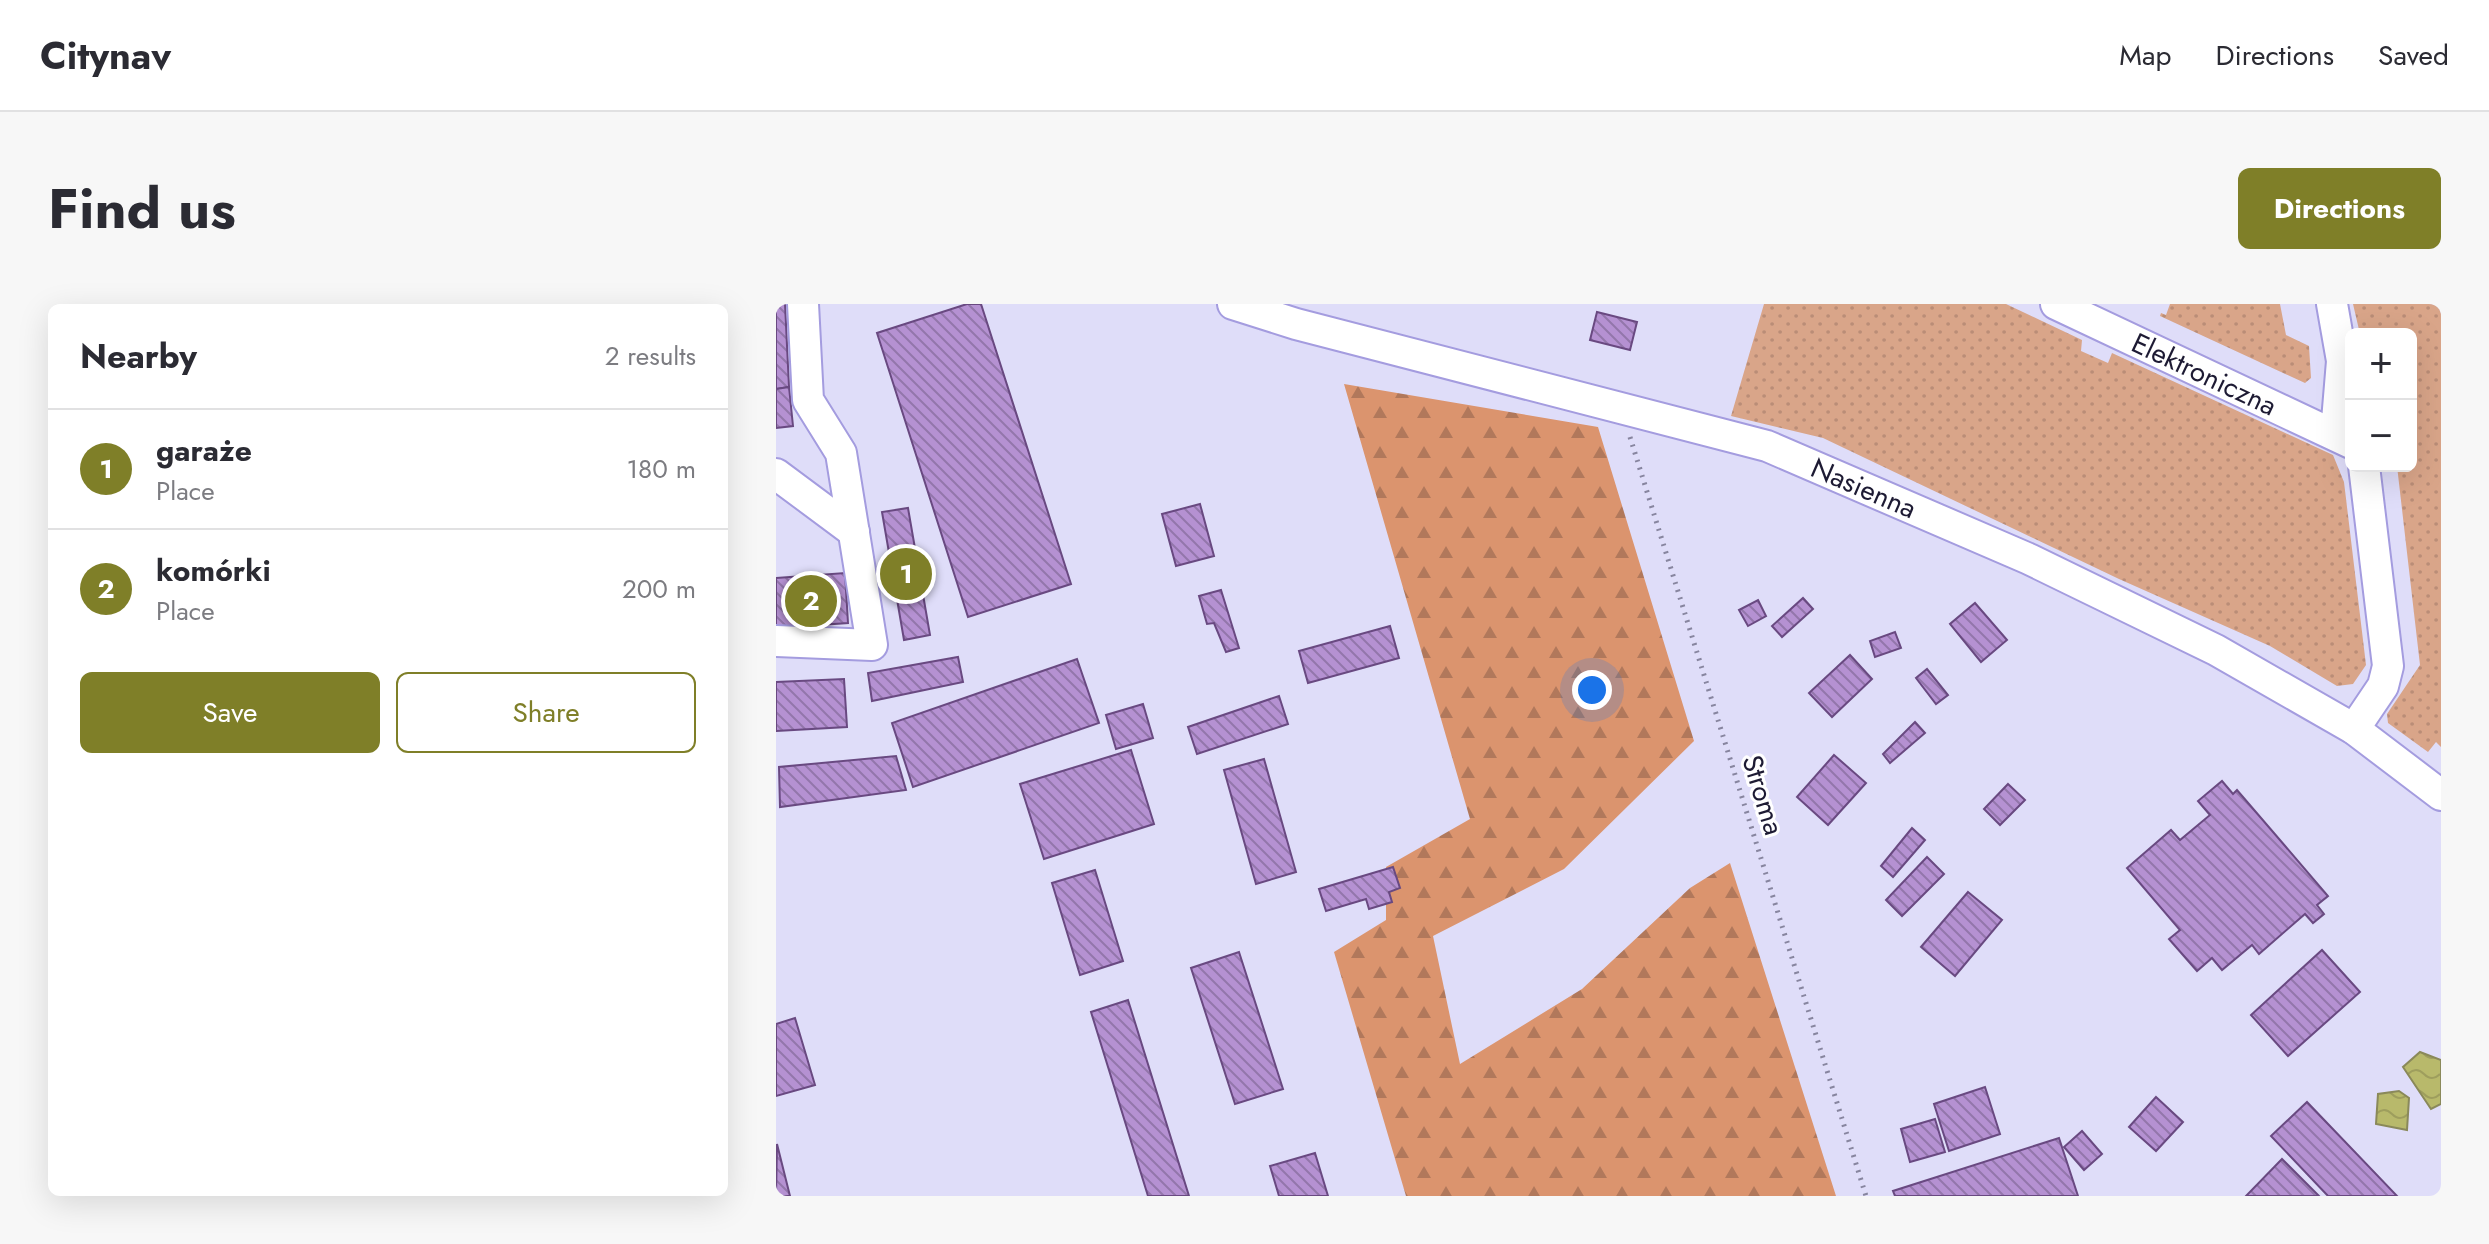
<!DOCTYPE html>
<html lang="en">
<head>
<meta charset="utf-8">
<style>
	:root { --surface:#fff; --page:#f7f7f7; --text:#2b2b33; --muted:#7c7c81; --line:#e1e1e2; --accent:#7f7f28 }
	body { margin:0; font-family:Jost,sans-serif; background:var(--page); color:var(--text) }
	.controls { position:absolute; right:24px; top:24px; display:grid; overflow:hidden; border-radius:12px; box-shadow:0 8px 32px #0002 }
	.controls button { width:72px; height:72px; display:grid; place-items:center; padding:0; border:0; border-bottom:2px solid var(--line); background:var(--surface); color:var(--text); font:40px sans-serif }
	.you { position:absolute; left:816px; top:386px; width:28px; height:28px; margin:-20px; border:6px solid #fff; border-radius:50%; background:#1a73e8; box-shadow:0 0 0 12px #1a73e833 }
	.badge { display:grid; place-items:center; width:52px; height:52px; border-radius:50%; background:var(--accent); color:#fff; font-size:26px; font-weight:700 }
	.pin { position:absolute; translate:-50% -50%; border:4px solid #fff; box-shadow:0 2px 8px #0006 }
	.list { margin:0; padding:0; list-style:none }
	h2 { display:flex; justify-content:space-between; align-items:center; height:104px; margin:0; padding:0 32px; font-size:34px }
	h2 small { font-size:26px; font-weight:400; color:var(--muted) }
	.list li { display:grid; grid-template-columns:52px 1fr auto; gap:24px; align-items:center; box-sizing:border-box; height:120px; padding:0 32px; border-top:2px solid var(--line) }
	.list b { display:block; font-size:30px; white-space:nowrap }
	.list p { margin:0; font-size:26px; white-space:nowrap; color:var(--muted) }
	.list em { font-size:26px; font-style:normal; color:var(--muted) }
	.actions { display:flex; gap:16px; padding:24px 32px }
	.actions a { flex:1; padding:18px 0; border:2px solid var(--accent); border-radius:12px; text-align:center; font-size:28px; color:var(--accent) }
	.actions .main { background:var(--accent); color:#fff }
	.map { position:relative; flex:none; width:1665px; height:892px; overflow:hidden; border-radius:12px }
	header { display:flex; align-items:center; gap:48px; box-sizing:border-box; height:112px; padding:0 40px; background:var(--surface); border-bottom:2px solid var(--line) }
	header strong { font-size:38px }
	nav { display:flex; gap:44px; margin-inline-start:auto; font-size:28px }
	.intro { display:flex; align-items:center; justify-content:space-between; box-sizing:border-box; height:192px; padding:0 48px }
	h1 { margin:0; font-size:56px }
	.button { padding:20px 36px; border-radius:12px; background:var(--accent); color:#fff; font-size:28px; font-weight:700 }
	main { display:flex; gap:48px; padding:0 48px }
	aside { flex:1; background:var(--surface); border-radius:12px; box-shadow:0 8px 32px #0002 }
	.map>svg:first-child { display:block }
	.grass { fill:url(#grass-dots) }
	.forest { fill:url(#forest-firs) }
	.water { fill:url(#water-waves); stroke:#8a895a; stroke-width:2 }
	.building { fill:url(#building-back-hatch); stroke:#694981; stroke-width:2 }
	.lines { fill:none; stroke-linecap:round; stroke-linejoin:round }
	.minor-casing { stroke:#a49cdf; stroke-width:34 }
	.path { stroke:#87859f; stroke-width:5; stroke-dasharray:2 6; stroke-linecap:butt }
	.minor { stroke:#fff; stroke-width:30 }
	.labels { text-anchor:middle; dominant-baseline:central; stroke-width:6; stroke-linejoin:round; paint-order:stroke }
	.street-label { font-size:28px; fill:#1d1a33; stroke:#fff }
</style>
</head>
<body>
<header>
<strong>Citynav</strong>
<nav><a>Map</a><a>Directions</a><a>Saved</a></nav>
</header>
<div class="intro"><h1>Find us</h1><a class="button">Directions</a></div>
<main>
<aside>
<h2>Nearby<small>2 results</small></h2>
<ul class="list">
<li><span class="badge">1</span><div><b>garaże</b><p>Place</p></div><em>180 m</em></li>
<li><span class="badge">2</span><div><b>komórki</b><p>Place</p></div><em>200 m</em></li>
</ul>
<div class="actions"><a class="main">Save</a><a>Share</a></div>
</aside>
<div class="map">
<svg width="1665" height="892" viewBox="0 0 1665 892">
	<defs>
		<pattern id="grass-dots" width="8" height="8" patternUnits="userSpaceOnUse" patternTransform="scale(2)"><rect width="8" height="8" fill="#d9a589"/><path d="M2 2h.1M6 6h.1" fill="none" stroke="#ba8d77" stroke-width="1.8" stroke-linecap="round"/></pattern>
		<pattern id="forest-firs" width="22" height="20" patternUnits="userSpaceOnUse" patternTransform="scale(2)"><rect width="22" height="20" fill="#db946e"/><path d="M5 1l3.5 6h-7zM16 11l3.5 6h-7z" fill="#b1785b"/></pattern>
		<pattern id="water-waves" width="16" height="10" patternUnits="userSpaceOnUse" patternTransform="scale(2)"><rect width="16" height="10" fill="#b8b96b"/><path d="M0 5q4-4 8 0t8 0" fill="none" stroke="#9e9e5d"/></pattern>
		<pattern id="building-back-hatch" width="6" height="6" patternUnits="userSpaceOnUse" patternTransform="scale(2)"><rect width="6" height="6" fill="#b591d2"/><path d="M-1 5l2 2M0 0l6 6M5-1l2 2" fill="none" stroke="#9376ab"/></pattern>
	</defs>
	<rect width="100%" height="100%" fill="#dfddf9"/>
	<g class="grass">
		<polygon points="988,0 1230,0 1306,36 1305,47 1332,59 1336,49 1557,151 1568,178 1590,361 1577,380 1561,382 1494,342 1343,275 1047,134 955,112"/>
		<polygon points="1394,0 1504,0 1510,31 1533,42 1535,74 1529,79 1384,12 1385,9 1390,11"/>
		<polygon points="1577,0 1665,0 1665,443 1660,438 1652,448 1612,419 1611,410 1644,361 1621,162 1635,162 1635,30 1584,30"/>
	</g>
	<polygon class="forest" points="568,80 822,123 918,437 788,565 657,632 684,760 806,685 914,584 954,559 1060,892 630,892 558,648 610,616 610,563 694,515"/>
	<g class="water">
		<polygon points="1644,748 1665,756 1665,800 1655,805 1627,763"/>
		<polygon points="1623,787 1633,794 1631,826 1600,820 1602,790"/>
	</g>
	<g class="building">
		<polygon points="0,0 9,0 13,83 0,85"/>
		<polygon points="191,0 205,0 295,280 192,313 101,29"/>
		<polygon points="821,8 861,18 854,46 814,36"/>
		<polygon points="13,83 17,122 0,124 0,85"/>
		<polygon points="424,200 438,252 400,262 386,210"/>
		<polygon points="132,204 154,331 128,336 106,208"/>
		<polygon points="69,269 72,319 0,324 0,274"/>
		<polygon points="445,286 463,344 450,348 438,319 431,320 423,292"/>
		<polygon points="1027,294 1037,305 1006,333 996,322"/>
		<polygon points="982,296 990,312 972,322 963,306"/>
		<polygon points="1199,299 1231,336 1205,358 1174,320"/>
		<polygon points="614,322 623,354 532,379 523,347"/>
		<polygon points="1119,328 1125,344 1099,353 1094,337"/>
		<polygon points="1074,351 1096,375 1056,413 1033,389"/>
		<polygon points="182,353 187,378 96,397 92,369"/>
		<polygon points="301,355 323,419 137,483 116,419"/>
		<polygon points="1151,365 1172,391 1160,400 1140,374"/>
		<polygon points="68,375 71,423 0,427 0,378"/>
		<polygon points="503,392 512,420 421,450 412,423"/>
		<polygon points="367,400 377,434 340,445 330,411"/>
		<polygon points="1139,418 1149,429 1114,459 1107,450"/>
		<polygon points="355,446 378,520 268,555 244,480"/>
		<polygon points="1058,451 1090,479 1052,521 1021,493"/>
		<polygon points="120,452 130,486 4,503 3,463"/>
		<polygon points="488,455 520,568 480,580 448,466"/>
		<polygon points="1446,477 1457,490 1461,486 1552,592 1541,601 1548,610 1537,619 1529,610 1483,650 1476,641 1446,666 1436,654 1421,667 1393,635 1404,626 1351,564 1395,526 1404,536 1434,511 1422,497"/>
		<polygon points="1232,480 1249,496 1224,521 1208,505"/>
		<polygon points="1136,524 1149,536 1117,573 1105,562"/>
		<polygon points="1151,553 1168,570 1126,612 1110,596"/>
		<polygon points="617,563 624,584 613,588 616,598 593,605 590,595 550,607 543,585"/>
		<polygon points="319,566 347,657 304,671 276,579"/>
		<polygon points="1192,588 1226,616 1179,672 1145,643"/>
		<polygon points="1546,646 1584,688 1512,752 1475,711"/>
		<polygon points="463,648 507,785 459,800 415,664"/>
		<polygon points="352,696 413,892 372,892 315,708"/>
		<polygon points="19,714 39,781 0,792 0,720"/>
		<polygon points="1209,783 1224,830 1173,847 1158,800"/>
		<polygon points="1380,793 1407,818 1380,847 1353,823"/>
		<polygon points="1531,798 1621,892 1552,892 1495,832"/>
		<polygon points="1159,815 1169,848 1134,858 1125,825"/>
		<polygon points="1306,827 1326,850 1308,866 1288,843"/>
		<polygon points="1283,834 1302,892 1119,892 1117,887"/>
		<polygon points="1,840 14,892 0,892"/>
		<polygon points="539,849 552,892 503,892 494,862"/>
		<polygon points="1506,855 1543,892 1470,892"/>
	</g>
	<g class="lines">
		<g class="minor-casing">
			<g id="minor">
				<path id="s1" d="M 457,0 L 520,20 L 991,142 L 1253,255 L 1440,346 L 1578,425 L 1665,491"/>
				<path id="s2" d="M 1280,0 L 1575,139"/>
				<polyline points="1556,0 1566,57 1560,129"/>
				<polyline points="0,170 78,228"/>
				<polyline points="0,337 96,341 65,149 32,96 27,0"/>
				<polyline points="1578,425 1607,382 1612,362 1588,162"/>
			</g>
		</g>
		<polyline class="path" points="854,133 1090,892"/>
		<use href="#minor" class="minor"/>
	</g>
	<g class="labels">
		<g class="street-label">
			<text stroke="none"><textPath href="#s2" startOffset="164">Elektroniczna</textPath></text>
			<text stroke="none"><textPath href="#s1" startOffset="658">Nasienna</textPath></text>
			<text transform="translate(987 491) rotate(73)">Stroma</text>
		</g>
	</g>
</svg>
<div class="controls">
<button>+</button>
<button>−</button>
</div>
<div class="you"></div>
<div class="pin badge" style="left:130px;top:270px">1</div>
<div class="pin badge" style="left:35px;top:297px">2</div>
</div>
</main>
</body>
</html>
